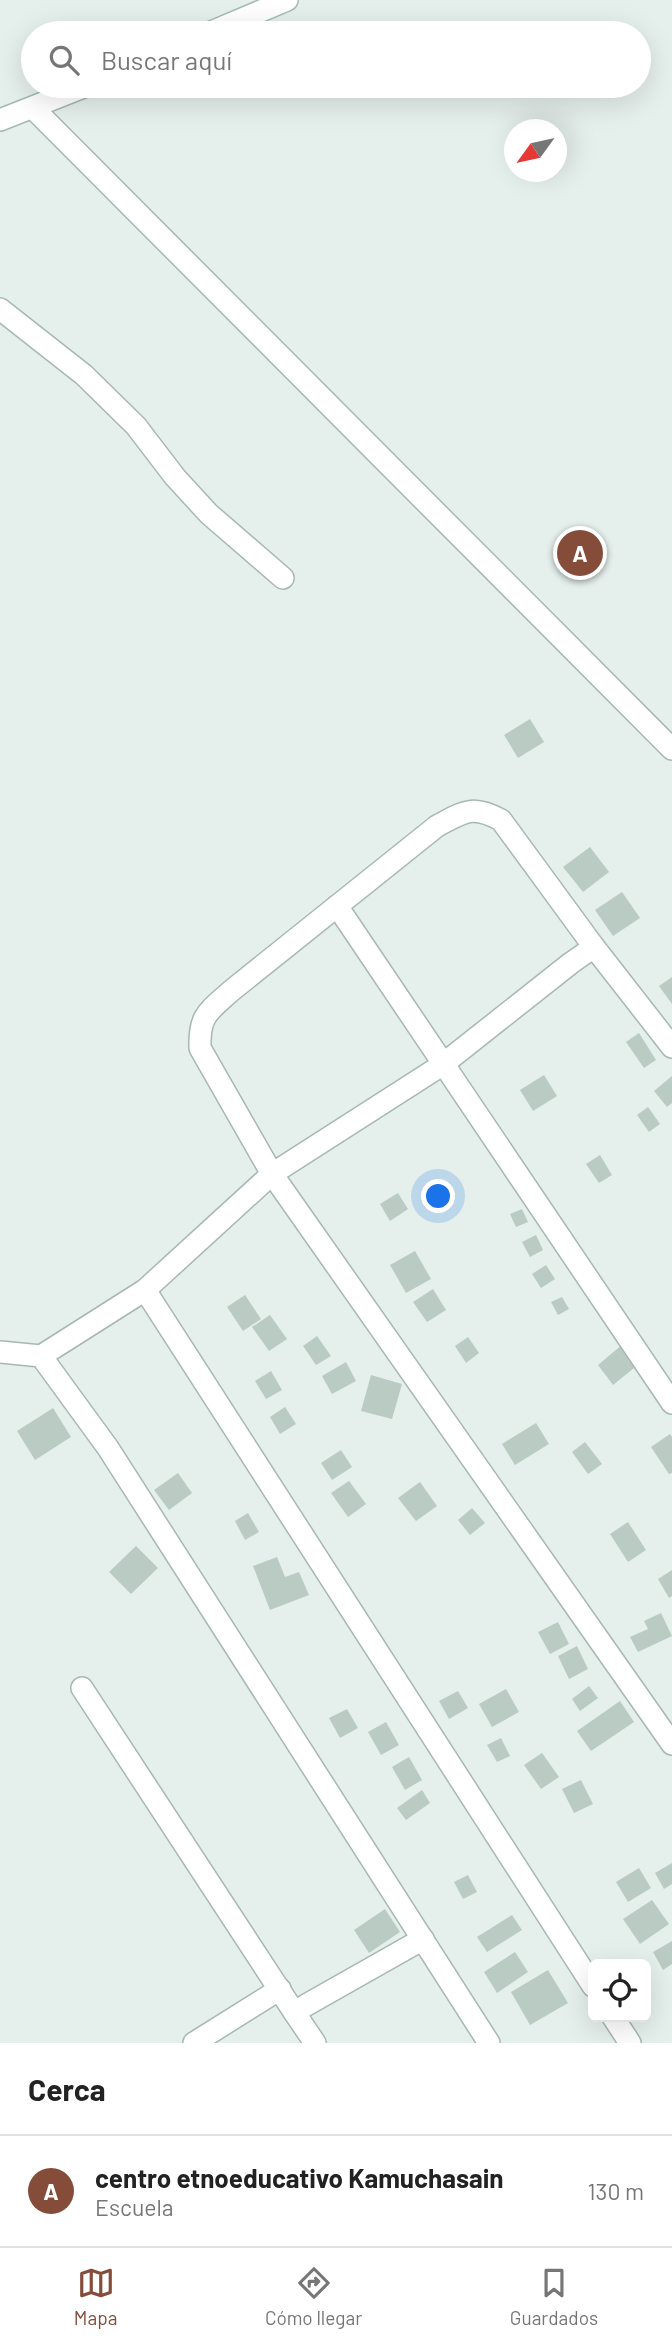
<!DOCTYPE html>
<html lang="es">
<head>
<meta charset="utf-8">
<style>
	:root { --surface:#fff; --page:#f2f2f2; --text:#222; --muted:#767676; --line:#e0e0e0; --accent:#844c39 }
	body { margin:0; font-family:Barlow,sans-serif; background:var(--page); color:var(--text) }
	.controls { position:absolute; right:21px; bottom:21px; display:grid; overflow:hidden; border-radius:10px; box-shadow:0 7px 28px #0002 }
	.controls button { width:63px; height:63px; display:grid; place-items:center; padding:0; border:0; border-bottom:2px solid var(--line); background:var(--surface); color:var(--text); font:35px sans-serif }
	.compass { position:absolute; left:504px; top:119px; width:63px; height:63px; border-radius:50%; background:var(--surface); box-shadow:0 7px 28px #0002; rotate:237deg }
	.you { position:absolute; left:439px; top:1197px; width:24px; height:24px; margin:-18px; border:5px solid #fff; border-radius:50%; background:#1a73e8; box-shadow:0 0 0 10px #1a73e833 }
	.badge { display:grid; place-items:center; width:46px; height:46px; border-radius:50%; background:var(--accent); color:#fff; font-size:23px; font-weight:700 }
	.pin { position:absolute; translate:-50% -50%; border:4px solid #fff; box-shadow:0 2px 7px #0006 }
	.list { margin:0; padding:0; list-style:none }
	h2 { display:flex; justify-content:space-between; align-items:center; height:91px; margin:0; padding:0 28px; font-size:30px }
	h2 small { font-size:23px; font-weight:400; color:var(--muted) }
	.list li { display:grid; grid-template-columns:46px 1fr auto; gap:21px; align-items:center; box-sizing:border-box; height:112px; padding:0 28px; border-top:2px solid var(--line) }
	.list b { display:block; font-size:26px; white-space:nowrap }
	.list p { margin:0; font-size:23px; white-space:nowrap; color:var(--muted) }
	.list em { font-size:23px; font-style:normal; color:var(--muted) }
	.icon { flex:none; width:38px; height:38px; fill:none; stroke:currentColor; stroke-width:2; stroke-linecap:round; stroke-linejoin:round }
	.map { position:relative; flex:none; width:672px; height:2043px; overflow:hidden }
	.search { position:absolute; background:var(--surface); box-shadow:0 7px 28px #0002; left:21px; right:21px; top:21px; height:77px; display:flex; align-items:center; gap:18px; box-sizing:border-box; padding:0 24px; border-radius:38px; color:var(--muted); font-size:26px }
	.sheet { height:203px; background:var(--surface) }
	nav { display:flex; justify-content:space-around; align-items:center; box-sizing:border-box; height:98px; border-top:2px solid var(--line); background:var(--surface); font-size:19px; color:var(--muted) }
	nav a { display:grid; justify-items:center; gap:4px }
	nav .on { color:var(--accent) }
	.map>svg:first-child { display:block }
	.building { fill:#bacbc4 }
	.lines { fill:none; stroke-linecap:round; stroke-linejoin:round }
	.street-casing { stroke:#a7b8b3; stroke-width:24 }
	.secondary-casing { stroke:#a3bcb3; stroke-width:24 }
	.street { stroke:#fff; stroke-width:21 }
	.secondary { stroke:#fff; stroke-width:21 }
</style>
</head>
<body>
<div class="map">
<svg width="672" height="2043" viewBox="0 0 672 2043">
	<rect width="100%" height="100%" fill="#e5efeb"/>
	<g class="building">
		<polygon points="530,719 544,742 518,758 504,735"/>
		<polygon points="590,847 609,872 583,892 563,867"/>
		<polygon points="622,892 640,918 613,936 595,910"/>
		<polygon points="672,977 672,1004 659,986"/>
		<polygon points="639,1033 656,1060 644,1068 626,1042"/>
		<polygon points="544,1075 557,1096 533,1111 520,1090"/>
		<polygon points="672,1076 672,1103 667,1107 654,1091"/>
		<polygon points="648,1107 660,1124 649,1132 637,1115"/>
		<polygon points="600,1155 612,1175 599,1183 586,1164"/>
		<polygon points="398,1193 408,1209 390,1221 380,1204"/>
		<polygon points="522,1209 528,1222 516,1227 510,1214"/>
		<polygon points="536,1235 543,1250 530,1257 522,1242"/>
		<polygon points="415,1251 431,1279 406,1293 390,1265"/>
		<polygon points="546,1265 555,1279 541,1288 532,1274"/>
		<polygon points="433,1289 446,1310 427,1322 413,1302"/>
		<polygon points="245,1295 261,1319 243,1331 227,1307"/>
		<polygon points="562,1297 569,1309 558,1315 551,1302"/>
		<polygon points="270,1315 287,1339 269,1351 252,1327"/>
		<polygon points="317,1336 331,1356 316,1365 303,1346"/>
		<polygon points="468,1337 479,1353 466,1363 455,1346"/>
		<polygon points="623,1344 639,1364 613,1385 598,1365"/>
		<polygon points="346,1362 356,1381 332,1394 322,1376"/>
		<polygon points="271,1371 282,1390 266,1399 255,1381"/>
		<polygon points="371,1375 402,1384 392,1419 361,1411"/>
		<polygon points="285,1407 296,1424 280,1434 270,1417"/>
		<polygon points="53,1408 71,1437 35,1460 17,1431"/>
		<polygon points="536,1423 549,1444 515,1465 502,1444"/>
		<polygon points="670,1434 672,1437 672,1473 669,1474 651,1447"/>
		<polygon points="585,1442 602,1464 588,1474 572,1452"/>
		<polygon points="341,1450 352,1467 332,1480 321,1463"/>
		<polygon points="178,1473 192,1493 169,1510 154,1490"/>
		<polygon points="349,1481 366,1504 348,1517 331,1493"/>
		<polygon points="420,1482 437,1506 416,1521 398,1498"/>
		<polygon points="472,1508 485,1523 470,1535 458,1520"/>
		<polygon points="248,1513 259,1532 245,1540 235,1521"/>
		<polygon points="628,1522 646,1550 628,1562 610,1534"/>
		<polygon points="136,1546 158,1568 131,1594 109,1572"/>
		<polygon points="277,1557 285,1577 299,1572 309,1595 270,1610 253,1566"/>
		<polygon points="672,1570 672,1596 669,1598 658,1579"/>
		<polygon points="661,1613 672,1636 638,1652 630,1637 648,1629 644,1621"/>
		<polygon points="558,1622 569,1644 550,1654 538,1632"/>
		<polygon points="577,1646 588,1669 569,1679 558,1656"/>
		<polygon points="589,1686 598,1698 580,1711 572,1699"/>
		<polygon points="506,1689 519,1712 492,1727 479,1704"/>
		<polygon points="458,1691 468,1708 449,1719 439,1701"/>
		<polygon points="620,1701 634,1722 591,1751 577,1731"/>
		<polygon points="347,1709 358,1728 340,1738 329,1718"/>
		<polygon points="386,1722 399,1745 381,1755 368,1732"/>
		<polygon points="501,1738 510,1756 497,1762 487,1745"/>
		<polygon points="542,1753 559,1777 541,1789 524,1765"/>
		<polygon points="409,1757 422,1780 405,1790 392,1767"/>
		<polygon points="581,1780 593,1804 574,1813 562,1789"/>
		<polygon points="422,1790 430,1803 406,1820 397,1808"/>
		<polygon points="672,1863 672,1884 664,1889 655,1873"/>
		<polygon points="639,1868 651,1888 628,1902 616,1882"/>
		<polygon points="468,1875 477,1892 463,1899 454,1882"/>
		<polygon points="652,1900 669,1924 640,1944 623,1919"/>
		<polygon points="385,1909 400,1932 369,1953 354,1930"/>
		<polygon points="512,1915 522,1930 487,1952 477,1937"/>
		<polygon points="672,1941 672,1964 663,1970 653,1952"/>
		<polygon points="515,1952 528,1972 497,1993 484,1972"/>
		<polygon points="548,1970 568,2003 530,2025 511,1992"/>
	</g>
	<g class="lines">
		<g class="street-casing">
			<g id="street">
				<polyline points="33,108 672,749"/>
				<polyline points="0,309 84,375 136,426 175,477 209,514 283,578"/>
				<polyline points="337,906 672,1403"/>
				<path d="M 672,1047 L 594,947 L 501,820 C 472,804 464,812 437,826 L 231,991 C 208,1012 199,1015 200,1048 L 272,1174 L 672,1744"/>
				<polyline points="145,1290 593,1986"/>
				<polyline points="0,1352 41,1356 108,1448 489,2043"/>
				<polyline points="41,1356 145,1290 272,1174 442,1065 571,963 594,947"/>
				<polyline points="82,1688 294,2012"/>
				<polyline points="613,2017 630,2043"/>
				<polyline points="194,2043 280,1989"/>
				<polyline points="315,2043 294,2012 423,1939"/>
			</g>
		</g>
		<g class="secondary-casing">
			<g id="secondary">
				<polyline points="209,33 287,0"/>
				<polyline points="0,120 86,86"/>
			</g>
		</g>
		<use href="#street" class="street"/>
		<use href="#secondary" class="secondary"/>
	</g>
</svg>
<div class="controls">
<button><svg class="icon" aria-label="locate" viewBox="0 0 24 24"><circle cx="12" cy="12" r="6"/><path d="M12 2v4M12 18v4M2 12h4M18 12h4"/></svg></button>
</div>
<svg class="compass" viewBox="-18 -18 36 36"><path d="M0-13l5 13h-10z" fill="#e53935"/><path d="M0 13l5-13h-10z" fill="#767676"/></svg>
<div class="you"></div>
<div class="pin badge" style="left:580px;top:553px">A</div>
<div class="search"><svg class="icon" aria-label="search" viewBox="0 0 24 24"><circle cx="10" cy="10" r="6"/><path d="M15 15l6 6"/></svg>Buscar aquí</div>
</div>
<section class="sheet">
<h2>Cerca<small></small></h2>
<ul class="list">
<li><span class="badge">A</span><div><b>centro etnoeducativo Kamuchasain</b><p>Escuela</p></div><em>130 m</em></li>
</ul>
</section>
<nav>
<a class="on"><svg class="icon" aria-label="map" viewBox="0 0 24 24"><path d="M3 6l6-2 6 2 6-2v14l-6 2-6-2-6 2zM9 4v14M15 6v14"/></svg>Mapa</a>
<a><svg class="icon" aria-label="directions" viewBox="0 0 24 24"><path d="M12 3l9 9-9 9-9-9zM9 14v-3h6M13 9l2 2-2 2"/></svg>Cómo llegar</a>
<a><svg class="icon" aria-label="saved" viewBox="0 0 24 24"><path d="M7 4h10v16l-5-4-5 4z"/></svg>Guardados</a>
</nav>
</body>
</html>
